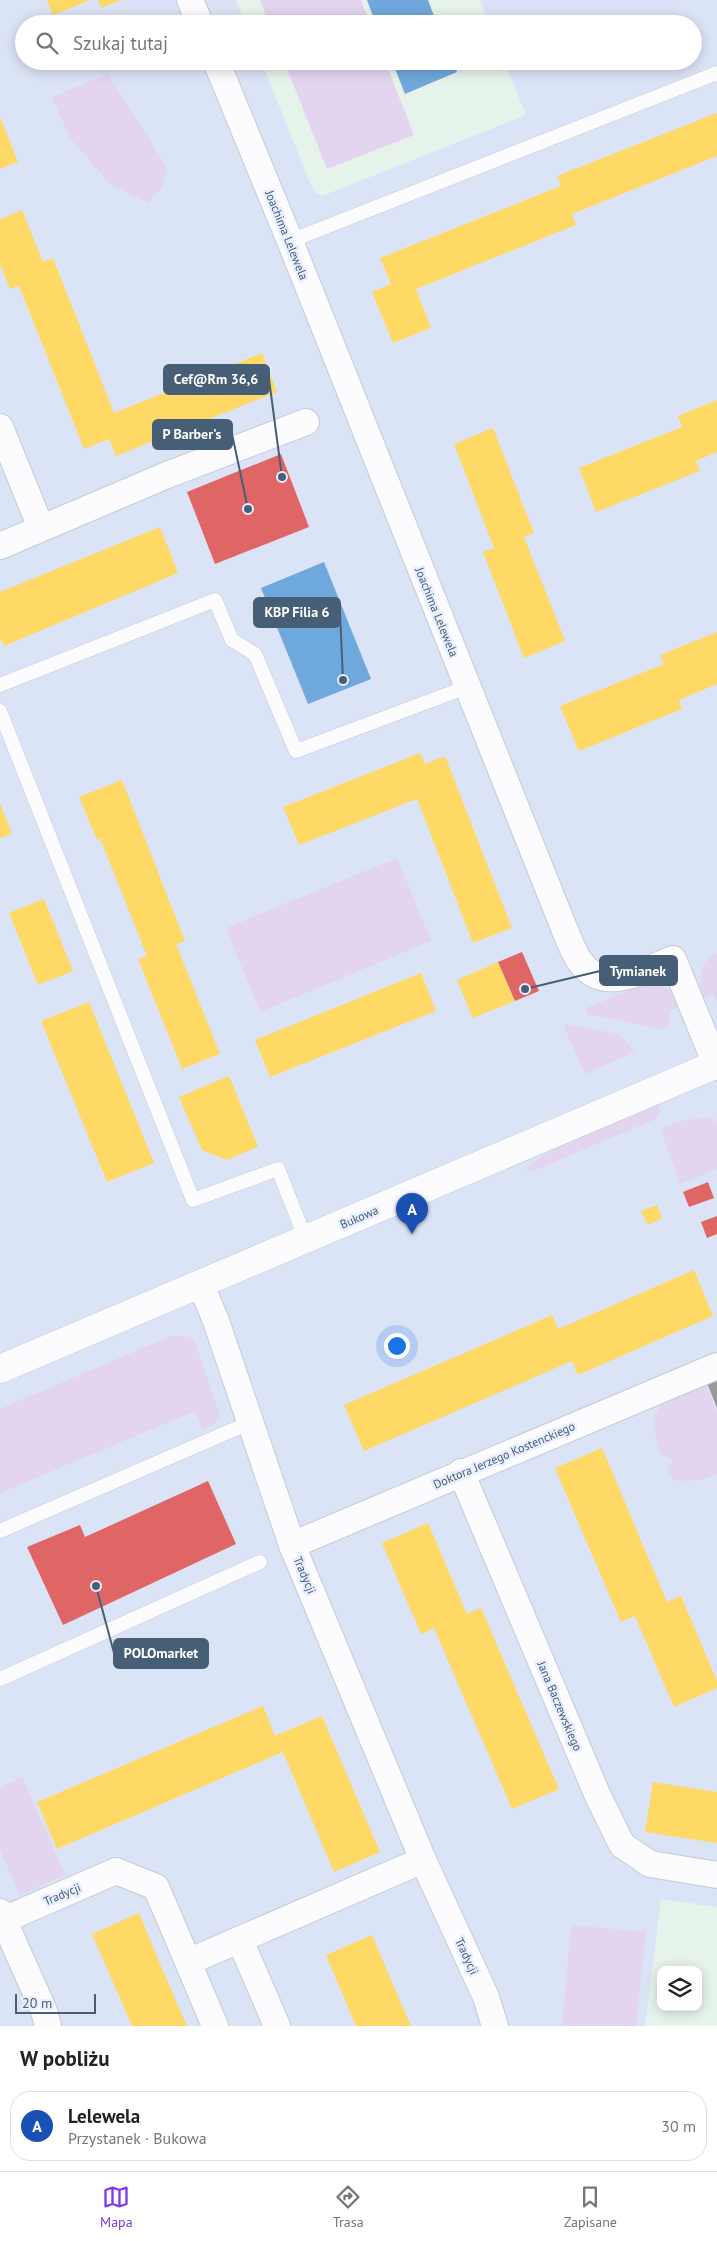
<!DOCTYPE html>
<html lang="pl">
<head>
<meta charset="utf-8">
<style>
	:root { --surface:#fff; --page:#f6f6f6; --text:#222; --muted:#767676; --line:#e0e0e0; --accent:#7c3aed }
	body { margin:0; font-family:"PT Sans",sans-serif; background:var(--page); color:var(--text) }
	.controls { position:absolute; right:15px; bottom:15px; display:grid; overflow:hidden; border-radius:10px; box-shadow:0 2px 12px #0003 }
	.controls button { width:45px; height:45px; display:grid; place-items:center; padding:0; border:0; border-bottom:1px solid var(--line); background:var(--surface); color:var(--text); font:25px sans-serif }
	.scale { position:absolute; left:15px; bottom:12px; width:81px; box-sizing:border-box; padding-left:5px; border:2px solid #475f76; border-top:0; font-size:14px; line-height:18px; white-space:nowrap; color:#475f76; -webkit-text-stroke:4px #e9efff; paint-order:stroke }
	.you { position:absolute; left:396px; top:1345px; width:18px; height:18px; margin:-12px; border:4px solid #fff; border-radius:50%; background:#1a73e8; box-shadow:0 0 0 8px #1a73e833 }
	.badge { display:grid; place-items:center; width:32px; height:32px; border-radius:50%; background:var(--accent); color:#fff; font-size:16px; font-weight:700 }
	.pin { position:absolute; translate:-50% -41px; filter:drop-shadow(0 1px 2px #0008) }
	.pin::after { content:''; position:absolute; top:26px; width:18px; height:15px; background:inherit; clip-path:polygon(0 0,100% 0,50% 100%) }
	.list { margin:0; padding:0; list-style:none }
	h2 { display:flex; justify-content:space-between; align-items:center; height:65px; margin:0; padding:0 20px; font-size:21px }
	h2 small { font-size:16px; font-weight:400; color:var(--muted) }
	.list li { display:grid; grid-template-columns:32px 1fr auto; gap:15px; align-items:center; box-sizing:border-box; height:70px; margin:0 10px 10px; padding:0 10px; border:1px solid var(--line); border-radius:20px }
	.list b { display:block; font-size:19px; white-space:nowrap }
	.list p { margin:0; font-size:16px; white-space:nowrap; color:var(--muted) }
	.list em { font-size:16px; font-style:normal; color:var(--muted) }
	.icon { flex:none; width:28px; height:28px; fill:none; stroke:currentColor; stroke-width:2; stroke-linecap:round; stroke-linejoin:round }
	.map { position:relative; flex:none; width:717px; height:2026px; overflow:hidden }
	.search { position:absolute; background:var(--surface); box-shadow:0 2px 12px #0003; left:15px; right:15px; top:15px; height:55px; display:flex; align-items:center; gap:12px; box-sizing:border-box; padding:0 18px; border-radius:28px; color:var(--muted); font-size:19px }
	.sheet { height:145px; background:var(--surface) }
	nav { display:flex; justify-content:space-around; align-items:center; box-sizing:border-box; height:70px; border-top:1px solid var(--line); background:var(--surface); font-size:14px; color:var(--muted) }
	nav a { display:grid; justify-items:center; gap:2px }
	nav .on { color:var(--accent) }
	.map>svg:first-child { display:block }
	.residential { fill:#dbe3f6; fill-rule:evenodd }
	.education { fill:#e6f3ea; fill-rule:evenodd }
	.green { fill:#e3d4f0 }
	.homes { fill:#ffd966 }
	.shops { fill:#e06666 }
	.schools { fill:#6fa8dc }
	.industry { fill:#999 }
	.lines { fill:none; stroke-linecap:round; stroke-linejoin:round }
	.lane-casing { stroke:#c3cbd6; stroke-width:15 }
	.street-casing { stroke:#c3cbd6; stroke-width:28 }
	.secondary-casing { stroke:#c1cad6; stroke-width:29 }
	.lane { stroke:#fcfcfe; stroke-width:14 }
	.street { stroke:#fcfcfe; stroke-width:26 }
	.secondary { stroke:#fcfcfe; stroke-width:28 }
	.labels { text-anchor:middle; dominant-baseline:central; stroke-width:5; stroke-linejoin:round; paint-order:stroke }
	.street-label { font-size:12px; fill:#475f76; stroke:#e9efff }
	.leader { fill:none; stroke:#475f76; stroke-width:2 }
	.callout-dot { fill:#475f76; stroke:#e9efff; stroke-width:2 }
	.callout { fill:#475f76; stroke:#475f76; stroke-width:2 }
	.callout-label { font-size:14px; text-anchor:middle; font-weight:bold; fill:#fff }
</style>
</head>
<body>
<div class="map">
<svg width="717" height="2026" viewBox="0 0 717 2026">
	<rect width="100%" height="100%" fill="#e8ecf7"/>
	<path class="residential" d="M 0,0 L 717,0 L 717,2026 L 0,2026 ZM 24,24 L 693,24 L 693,61 L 24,61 ZM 661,1970 L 698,1970 L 698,2007 L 661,2007 Z"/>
	<g class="education">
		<polygon points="236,0 480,0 489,24 245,24"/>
		<polygon points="261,61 504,61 526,115 322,196 314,192"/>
		<path d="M 661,1899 L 717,1907 L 717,2026 L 645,2026 ZM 661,1970 L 698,1970 L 698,2007 L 661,2007 Z"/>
	</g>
	<g class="green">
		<polygon points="260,0 361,0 370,24 269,24"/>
		<polygon points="284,61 385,61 414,135 327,169"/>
		<polygon points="108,74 167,168 162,187 148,203 110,184 70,138 52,97"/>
		<polygon points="397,858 431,941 260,1012 226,928"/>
		<path d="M 717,953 L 717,1002 L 712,994 L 703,998 C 700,980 697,962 717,953 Z"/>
		<path d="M 650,982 C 667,984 672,992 678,1007 L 670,1011 L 670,1023 L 665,1030 L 588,1014 L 586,1008 Z"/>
		<polygon points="567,1024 618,1034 635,1052 585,1074 564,1027"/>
		<path d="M 658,1104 L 660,1113 L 656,1119 L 533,1171 L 526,1171 C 541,1148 630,1116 658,1104 Z"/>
		<polygon points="705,1117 712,1118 717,1122 717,1169 680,1184 663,1136 663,1127 682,1121"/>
		<polygon points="171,1336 193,1337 220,1416 213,1425 203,1430 195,1411 0,1493 0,1409"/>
		<path d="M 705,1382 L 717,1412 L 717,1474 L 701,1480 L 675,1481 L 667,1469 L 673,1462 L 671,1459 L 662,1455 C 656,1440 648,1417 663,1403 C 669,1397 696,1386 705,1382 Z"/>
		<polygon points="22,1777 65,1875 20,1895 0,1850 0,1787"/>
		<polygon points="571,1925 646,1932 636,2026 562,2026"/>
	</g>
	<g class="homes">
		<polygon points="47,0 90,0 53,15"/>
		<polygon points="98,0 121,0 101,8"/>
		<polygon points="717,113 717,156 572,214 576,225 416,289 431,328 393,343 372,292 391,284 380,258 561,186 557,176"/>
		<polygon points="0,117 18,162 0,169"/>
		<polygon points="22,210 43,262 53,258 114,413 262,353 277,392 116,456 109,439 84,449 19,286 10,289 0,265 0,219"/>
		<polygon points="717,400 717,452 696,461 700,471 596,512 579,468 682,427 678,416"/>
		<polygon points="493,428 534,533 524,537 565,641 524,658 483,552 494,548 454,444"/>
		<polygon points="160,527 178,573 4,646 0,637 0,592"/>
		<polygon points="717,632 717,684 679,700 682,709 579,751 560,706 664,664 660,655"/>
		<polygon points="420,753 425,764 445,756 512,928 473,943 417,799 299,845 283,807"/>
		<polygon points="122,780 185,941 176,944 220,1054 182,1069 138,959 147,956 100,838 97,840 79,797"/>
		<polygon points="0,803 12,834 0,838"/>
		<polygon points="44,899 73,971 38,985 9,913"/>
		<polygon points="498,962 515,1001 473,1018 457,980"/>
		<polygon points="421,973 436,1011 270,1077 255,1040"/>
		<polygon points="89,1002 154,1163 107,1182 41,1021"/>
		<polygon points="229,1076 258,1147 227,1160 202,1150 179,1097"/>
		<polygon points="657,1205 662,1218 648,1225 641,1211"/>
		<polygon points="694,1270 713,1316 578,1375 572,1361 364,1451 344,1405 552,1315 558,1329"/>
		<polygon points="602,1448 667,1602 681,1596 717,1681 717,1688 674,1707 635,1616 621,1622 555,1468"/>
		<polygon points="428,1523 467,1614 481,1608 559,1789 512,1809 434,1628 421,1634 382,1543"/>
		<polygon points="263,1706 275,1736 322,1716 380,1852 334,1872 283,1752 57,1849 37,1802"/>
		<polygon points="653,1782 717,1792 717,1843 645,1832"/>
		<polygon points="139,1913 160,1964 187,2026 132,2026 92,1934"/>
		<polygon points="372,1935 391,1980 411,2026 356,2026 326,1955"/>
	</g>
	<g class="shops">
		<polygon points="281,454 309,527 215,564 187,492"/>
		<polygon points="522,952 539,991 515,1001 498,962"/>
		<polygon points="708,1182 714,1198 689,1207 683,1192"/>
		<polygon points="717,1216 717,1234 707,1238 701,1222"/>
		<polygon points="208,1481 236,1544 63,1625 27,1547 80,1525 85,1537"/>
	</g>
	<g class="schools">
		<polygon points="367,0 428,0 437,24 376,24"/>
		<polygon points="392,61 453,61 457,72 405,94"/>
		<polygon points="324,562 371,679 308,704 261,588"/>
	</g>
	<polygon class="industry" points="717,1379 717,1408 707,1383"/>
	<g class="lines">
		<g class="lane-casing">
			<g id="lane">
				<polyline points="290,241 717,73"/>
				<polyline points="0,685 215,600 232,640 255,654 296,751 467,687"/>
				<polyline points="0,711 193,1200 278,1169 306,1240"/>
				<polyline points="0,1531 251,1422"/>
				<polyline points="0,1679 260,1562"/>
			</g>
		</g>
		<g class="street-casing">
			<g id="street">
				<polyline points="190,0 200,24"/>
				<path d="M 216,61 L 290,241 L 564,928 C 569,939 573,953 581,963 C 604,994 646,970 673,959 L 717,1067"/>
				<polyline points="0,427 41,528"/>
				<polyline points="0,546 167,475 306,422"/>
				<polyline points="201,1285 216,1321 292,1545 423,1860 486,1997 495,2026"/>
				<polyline points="461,1472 597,1794 622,1845 650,1864 717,1875"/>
				<polyline points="292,1545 717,1366"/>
				<polyline points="0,1912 44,2011 48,2026"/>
				<polyline points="3,1920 116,1871 156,1887 188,1962 423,1860"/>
				<polyline points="240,1940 277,2026"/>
				<polyline points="188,1962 215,2026"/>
			</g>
		</g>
		<g class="secondary-casing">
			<polyline id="secondary" points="0,1369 717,1064"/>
		</g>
		<use href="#lane" class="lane"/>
		<use href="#street" class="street"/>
		<use href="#secondary" class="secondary"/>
	</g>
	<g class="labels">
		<g class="street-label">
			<text transform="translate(287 235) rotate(68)">Joachima Lelewela</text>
			<text transform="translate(437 612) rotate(68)">Joachima Lelewela</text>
			<text transform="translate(359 1217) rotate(-23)">Bukowa</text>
			<text transform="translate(504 1455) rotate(-23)">Doktora Jerzego Kostenckiego</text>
			<text transform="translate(305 1575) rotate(67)">Tradycji</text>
			<text transform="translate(560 1706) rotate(67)">Jana Baczewskiego</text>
			<text transform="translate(62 1894) rotate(-23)">Tradycji</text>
			<text transform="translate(467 1956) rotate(65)">Tradycji</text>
		</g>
	</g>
	<path class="leader" d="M282 477L269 379M248 509L232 434M343 680L340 612M525 989L600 971M96 1586L114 1653"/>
	<g class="callout-dot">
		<circle cx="282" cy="477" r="5"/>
		<circle cx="248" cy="509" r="5"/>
		<circle cx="343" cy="680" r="5"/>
		<circle cx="525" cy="989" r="5"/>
		<circle cx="96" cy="1586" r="5"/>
	</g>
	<g class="callout">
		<rect x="164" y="365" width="105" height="29" rx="5"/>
		<rect x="153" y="420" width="79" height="29" rx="5"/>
		<rect x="254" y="598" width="86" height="29" rx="5"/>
		<rect x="600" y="956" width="77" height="29" rx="5"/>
		<rect x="114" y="1639" width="94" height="29" rx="5"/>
	</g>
	<g class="callout-label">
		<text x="216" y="384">Cef@Rm 36,6</text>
		<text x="192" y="439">P Barber's</text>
		<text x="297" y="617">KBP Filia 6</text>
		<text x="638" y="976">Tymianek</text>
		<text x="161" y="1658">POLOmarket</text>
	</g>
</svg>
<div class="controls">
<button><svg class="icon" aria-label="layers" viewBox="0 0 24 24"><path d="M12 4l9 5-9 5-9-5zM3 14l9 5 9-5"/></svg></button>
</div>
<div class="scale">20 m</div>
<div class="you"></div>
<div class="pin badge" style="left:412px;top:1234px;background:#1a4fb4">A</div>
<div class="search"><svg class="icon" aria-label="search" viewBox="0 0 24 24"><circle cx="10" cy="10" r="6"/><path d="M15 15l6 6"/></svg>Szukaj tutaj</div>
</div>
<section class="sheet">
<h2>W pobliżu<small></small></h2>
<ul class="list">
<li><span class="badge" style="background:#1a4fb4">A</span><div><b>Lelewela</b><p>Przystanek · Bukowa</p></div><em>30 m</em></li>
</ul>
</section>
<nav>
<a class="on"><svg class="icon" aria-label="map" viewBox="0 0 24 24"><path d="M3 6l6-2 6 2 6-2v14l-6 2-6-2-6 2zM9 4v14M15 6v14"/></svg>Mapa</a>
<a><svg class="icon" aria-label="directions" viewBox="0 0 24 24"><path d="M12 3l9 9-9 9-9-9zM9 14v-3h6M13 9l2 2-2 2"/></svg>Trasa</a>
<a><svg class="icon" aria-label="saved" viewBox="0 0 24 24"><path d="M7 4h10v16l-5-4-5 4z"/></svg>Zapisane</a>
</nav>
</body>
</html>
